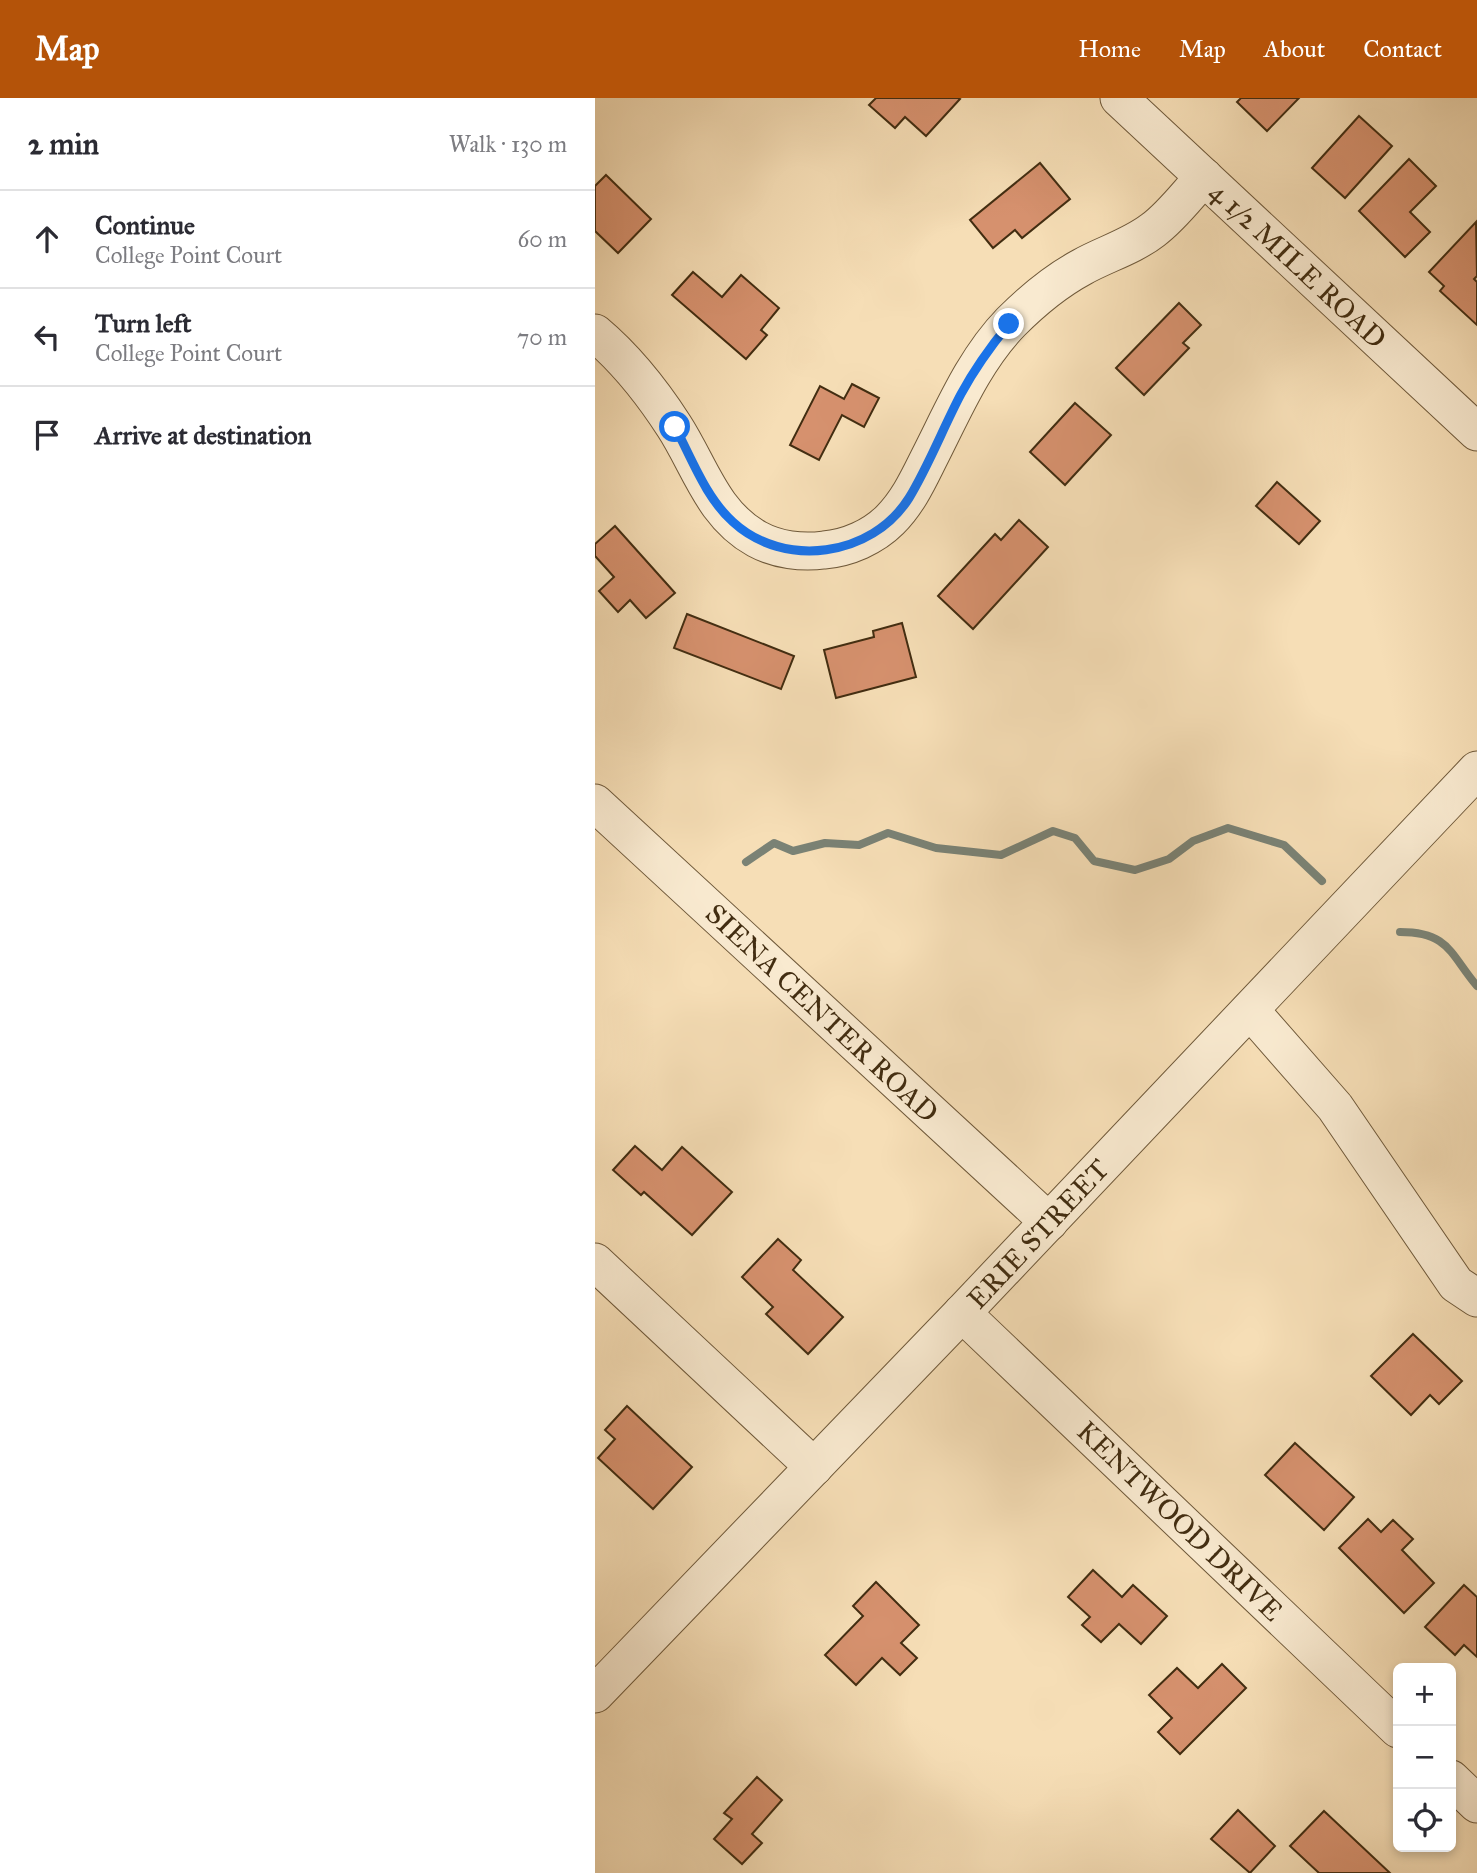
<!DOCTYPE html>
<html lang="en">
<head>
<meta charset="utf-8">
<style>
	:root { --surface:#fff; --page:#f2f2f3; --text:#2b2b33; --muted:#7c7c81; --line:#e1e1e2; --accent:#b45309 }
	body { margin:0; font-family:"IM FELL Great Primer",serif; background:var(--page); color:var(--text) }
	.controls { position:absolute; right:21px; bottom:21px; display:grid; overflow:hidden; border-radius:10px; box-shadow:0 4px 10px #0003 }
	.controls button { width:63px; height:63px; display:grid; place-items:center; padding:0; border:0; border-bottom:2px solid var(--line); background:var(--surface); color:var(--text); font:35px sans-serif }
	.stop { position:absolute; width:21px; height:21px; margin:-16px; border:5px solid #1a73e8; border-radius:50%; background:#fff }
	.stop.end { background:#1a73e8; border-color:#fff; box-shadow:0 2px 7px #0008 }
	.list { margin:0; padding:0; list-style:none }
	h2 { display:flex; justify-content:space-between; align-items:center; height:91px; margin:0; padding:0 28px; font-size:30px }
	h2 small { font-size:23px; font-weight:400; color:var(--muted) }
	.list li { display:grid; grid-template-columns:46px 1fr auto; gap:21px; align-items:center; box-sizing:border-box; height:98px; padding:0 28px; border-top:2px solid var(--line) }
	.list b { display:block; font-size:26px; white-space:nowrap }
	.list p { margin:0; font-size:23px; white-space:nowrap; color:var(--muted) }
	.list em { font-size:23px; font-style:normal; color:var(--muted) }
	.icon { flex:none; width:38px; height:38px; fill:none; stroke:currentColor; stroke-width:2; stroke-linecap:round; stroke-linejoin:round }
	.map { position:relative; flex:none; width:882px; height:1775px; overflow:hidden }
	header { display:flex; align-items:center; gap:42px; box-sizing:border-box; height:98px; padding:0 35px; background:var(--accent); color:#fff }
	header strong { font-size:33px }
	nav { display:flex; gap:38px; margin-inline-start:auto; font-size:24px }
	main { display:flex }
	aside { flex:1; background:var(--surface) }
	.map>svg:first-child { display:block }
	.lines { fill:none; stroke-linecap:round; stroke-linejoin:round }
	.stream { stroke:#7a8275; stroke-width:8 }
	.building { fill:#d6916e; stroke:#422d11; stroke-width:2 }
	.minor-casing { stroke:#6f593a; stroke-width:39 }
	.minor { stroke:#f9ead0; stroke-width:37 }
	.route { stroke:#1a73e8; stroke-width:9 }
	.labels { text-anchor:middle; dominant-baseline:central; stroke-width:5; stroke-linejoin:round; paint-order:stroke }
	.street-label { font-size:28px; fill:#422d11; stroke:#f9ead0 }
</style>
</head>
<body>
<header>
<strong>Map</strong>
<nav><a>Home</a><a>Map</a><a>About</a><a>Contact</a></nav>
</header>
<main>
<aside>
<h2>2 min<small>Walk · 130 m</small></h2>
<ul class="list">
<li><svg class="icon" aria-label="ahead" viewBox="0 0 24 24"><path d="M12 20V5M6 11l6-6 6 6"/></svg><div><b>Continue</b><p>College Point Court</p></div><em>60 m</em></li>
<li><svg class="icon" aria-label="left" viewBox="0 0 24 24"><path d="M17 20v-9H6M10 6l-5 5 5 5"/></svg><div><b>Turn left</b><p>College Point Court</p></div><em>70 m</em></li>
<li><svg class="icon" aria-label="arrive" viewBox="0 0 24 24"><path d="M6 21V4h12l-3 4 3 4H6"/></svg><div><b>Arrive at destination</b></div></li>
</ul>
</aside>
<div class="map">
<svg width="882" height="1775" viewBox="0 0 882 1775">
	<rect width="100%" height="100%" fill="#f6deb6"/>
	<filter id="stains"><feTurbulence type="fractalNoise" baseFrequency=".00286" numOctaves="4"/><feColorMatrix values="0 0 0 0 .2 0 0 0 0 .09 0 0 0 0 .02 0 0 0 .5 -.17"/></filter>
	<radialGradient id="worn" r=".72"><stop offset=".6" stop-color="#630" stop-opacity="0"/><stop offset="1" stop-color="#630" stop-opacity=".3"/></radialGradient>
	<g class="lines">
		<g class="stream">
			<polyline points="151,764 179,745 198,753 230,745 264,747 293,735 341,750 406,757 458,733 480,740 499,763 540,772 574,761 598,743 633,730 689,747 727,783"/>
			<path d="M 805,834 C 854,834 855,856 882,888"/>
		</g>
	</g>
	<g class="building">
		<polygon points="281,0 363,0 365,1 331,38 310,19 300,30 274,7"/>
		<polygon points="646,0 704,0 672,33 642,4"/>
		<polygon points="764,18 797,48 750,100 717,70"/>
		<polygon points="814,61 841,88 815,114 835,134 810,159 764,113"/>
		<polygon points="445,65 475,101 427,140 420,132 398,150 375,122"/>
		<polygon points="11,77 56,121 23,155 0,133 0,88"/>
		<polygon points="881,124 882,178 879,181 882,184 882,227 845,193 849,188 834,174"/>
		<polygon points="98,174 127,199 146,177 184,210 166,232 172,237 151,261 77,197"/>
		<polygon points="584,205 606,227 588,245 594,250 549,297 521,270"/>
		<polygon points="257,286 284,300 269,329 247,317 224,362 195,347 225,288 249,301"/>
		<polygon points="480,305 516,337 470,387 435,354"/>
		<polygon points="682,384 725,423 704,446 661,408"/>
		<polygon points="424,422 453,449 378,531 343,498 400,436 406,442"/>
		<polygon points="20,428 80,495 51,520 35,502 23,514 4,493 19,479 0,458 0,446"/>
		<polygon points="92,516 199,558 186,591 79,550"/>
		<polygon points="307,525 321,579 241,600 229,552 279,539 278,533"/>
		<polygon points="40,1048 67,1072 87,1049 137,1094 97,1137 49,1094 46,1097 18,1072"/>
		<polygon points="183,1141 206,1162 198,1172 248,1219 213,1256 171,1216 178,1209 147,1179"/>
		<polygon points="818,1236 867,1283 844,1306 835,1297 816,1317 776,1278"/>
		<polygon points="32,1308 97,1369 58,1411 3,1360 20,1341 10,1332"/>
		<polygon points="700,1345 759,1399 729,1432 670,1377"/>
		<polygon points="773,1421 786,1434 798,1422 818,1441 807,1452 839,1485 809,1515 744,1450"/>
		<polygon points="498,1472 527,1499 538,1487 572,1518 546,1546 524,1526 506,1544 487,1527 495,1519 473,1499"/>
		<polygon points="281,1484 324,1527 306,1545 322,1560 305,1577 287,1560 261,1587 230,1557 268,1518 258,1508"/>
		<polygon points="869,1487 882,1499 882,1559 869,1547 860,1557 830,1529"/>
		<polygon points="627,1566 651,1590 585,1656 563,1634 577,1620 554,1597 582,1570 603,1590"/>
		<polygon points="162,1679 187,1702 157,1736 167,1745 147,1766 119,1741 137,1721 129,1715"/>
		<polygon points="643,1712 680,1748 655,1775 616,1741"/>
		<polygon points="729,1713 795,1775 724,1775 695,1748"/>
	</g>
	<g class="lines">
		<g class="minor-casing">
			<g id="minor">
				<polyline points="524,0 882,334"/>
				<path d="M 0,235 C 31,261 57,294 79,328 C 105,368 117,416 162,441 C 182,452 207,455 229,452 C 253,450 278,439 295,422 C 313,404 323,382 334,360 C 358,313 379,262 416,224 C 437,203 461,183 487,169 C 510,156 536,149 558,132 C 577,118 593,96 609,79"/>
				<polyline points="0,705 454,1124"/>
				<polyline points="655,912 740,1009 861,1186 882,1200"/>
				<polyline points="0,1164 219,1369"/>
				<polyline points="367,1215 803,1631"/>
				<polyline points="0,1596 367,1215 882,672"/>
				<polyline points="856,1681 882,1706"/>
			</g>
		</g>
		<use href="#minor" class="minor"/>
	</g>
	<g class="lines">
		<path class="route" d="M 80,329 C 97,361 111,400 138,424 C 189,471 277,459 314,400 C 334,367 348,330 366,296 C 380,270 396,248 414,226"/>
	</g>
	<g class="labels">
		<g class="street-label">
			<text transform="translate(703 167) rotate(43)">4 1/2 MILE ROAD</text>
			<text transform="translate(227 915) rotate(43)">SIENA CENTER ROAD</text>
			<text transform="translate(443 1136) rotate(-47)">ERIE STREET</text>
			<text transform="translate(585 1423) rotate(44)">KENTWOOD DRIVE</text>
		</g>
	</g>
	<rect width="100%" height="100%" filter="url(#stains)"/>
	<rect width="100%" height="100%" fill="url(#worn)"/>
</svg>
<div class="controls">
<button>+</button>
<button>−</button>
<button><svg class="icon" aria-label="locate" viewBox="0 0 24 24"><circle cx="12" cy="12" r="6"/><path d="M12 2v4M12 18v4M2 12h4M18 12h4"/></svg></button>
</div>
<div class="stop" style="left:80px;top:329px"></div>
<div class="stop end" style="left:414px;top:226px"></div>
</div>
</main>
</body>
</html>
